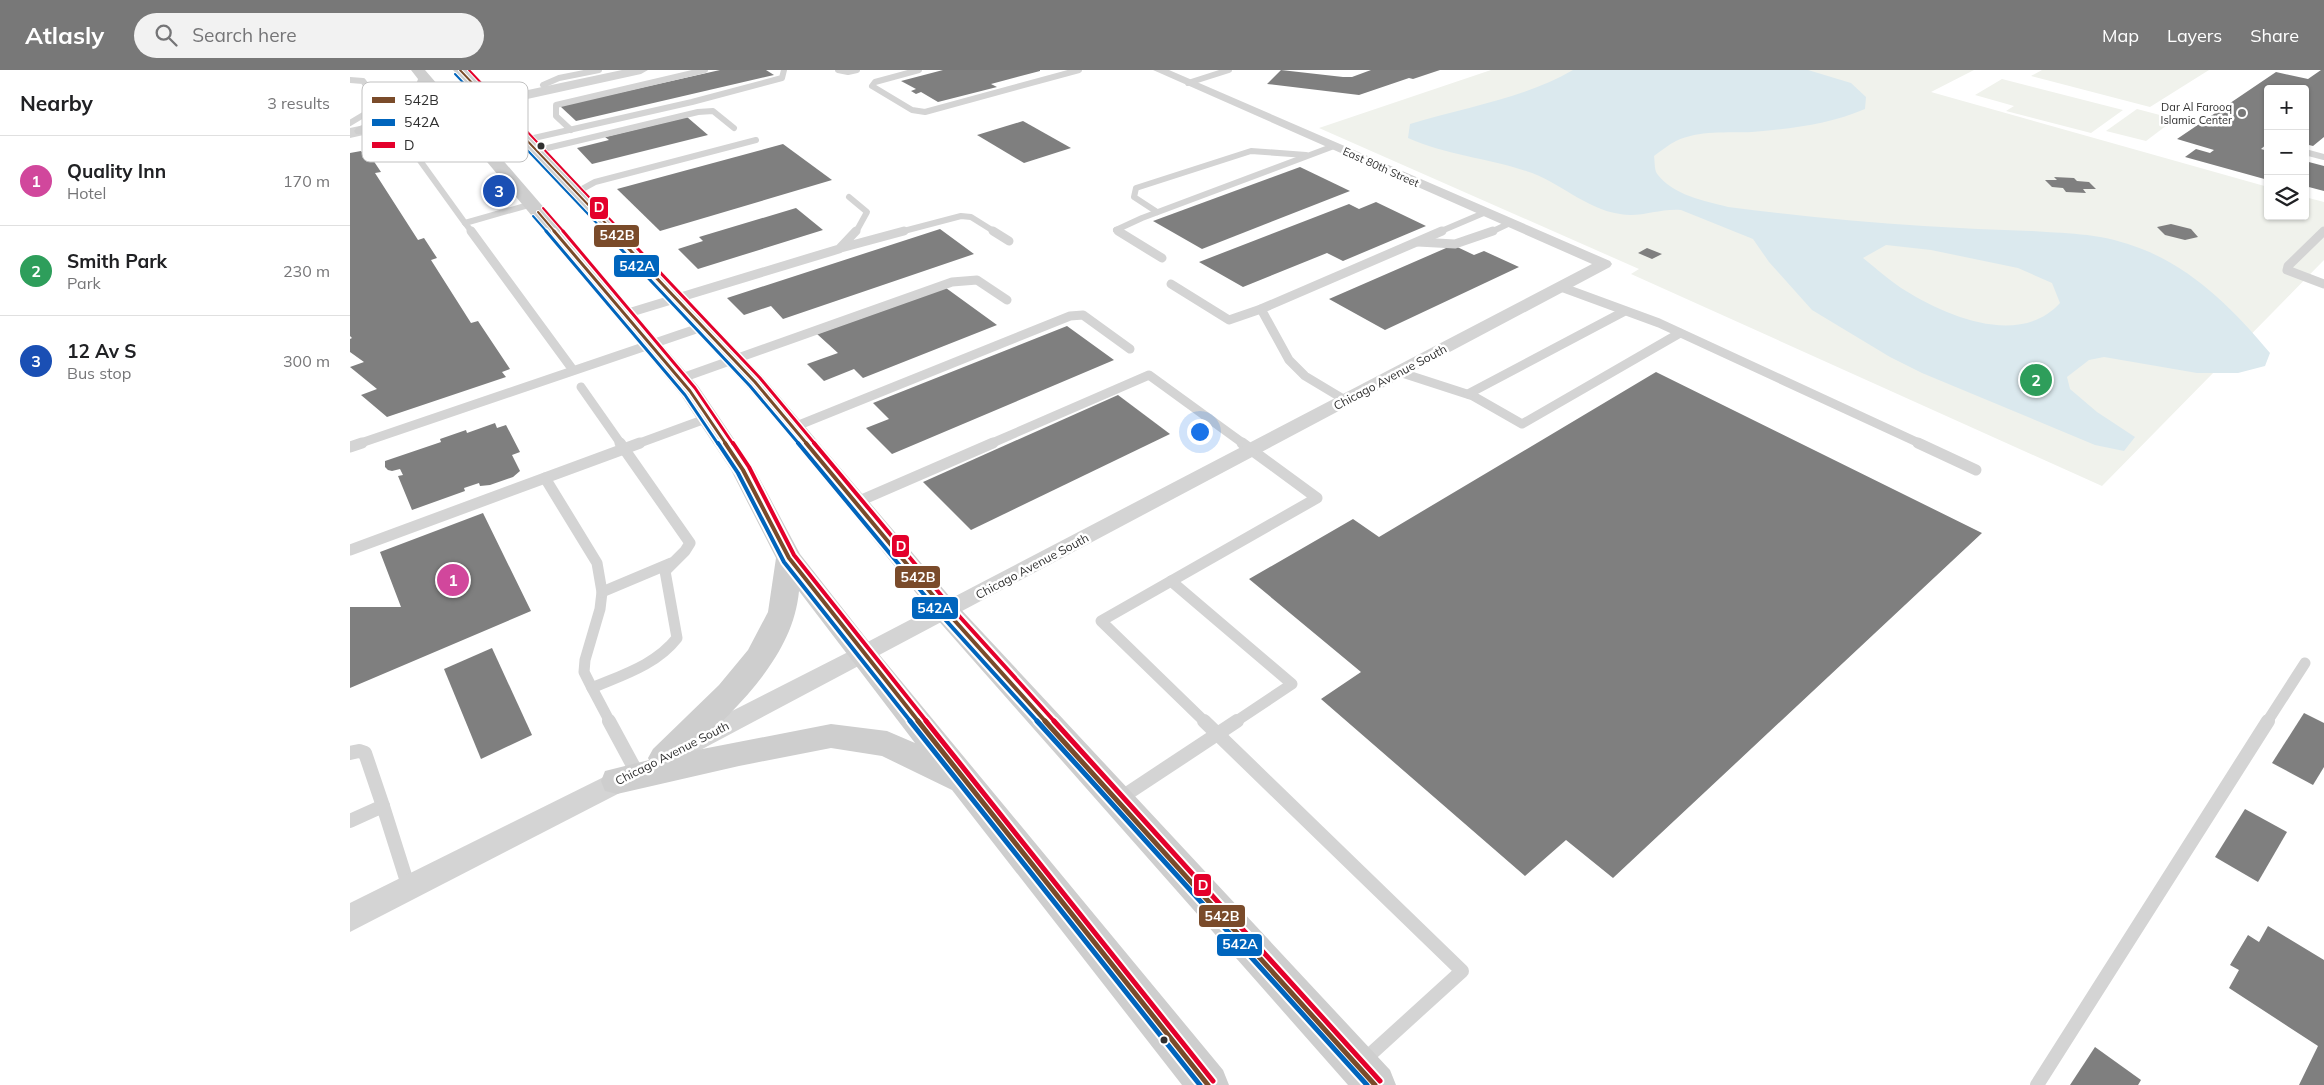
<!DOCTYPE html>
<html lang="en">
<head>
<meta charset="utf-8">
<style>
	:root { --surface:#fff; --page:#f2f2f2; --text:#202124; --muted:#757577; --line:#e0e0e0; --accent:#787878 }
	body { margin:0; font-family:Mulish,sans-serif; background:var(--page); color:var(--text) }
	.controls { position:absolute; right:15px; top:15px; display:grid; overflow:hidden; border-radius:5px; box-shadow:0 1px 4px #0004 }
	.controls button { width:45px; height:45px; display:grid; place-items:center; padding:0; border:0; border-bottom:1px solid var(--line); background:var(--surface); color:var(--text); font:25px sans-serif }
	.you { position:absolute; left:849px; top:361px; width:18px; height:18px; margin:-12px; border:4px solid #fff; border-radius:50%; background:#1a73e8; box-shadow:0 0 0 8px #1a73e833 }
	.badge { display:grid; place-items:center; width:32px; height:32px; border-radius:50%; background:var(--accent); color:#fff; font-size:16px; font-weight:700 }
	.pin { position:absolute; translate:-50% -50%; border:2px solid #fff; box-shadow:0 1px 5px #0006 }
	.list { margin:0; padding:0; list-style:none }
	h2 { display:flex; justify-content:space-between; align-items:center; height:65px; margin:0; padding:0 20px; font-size:21px }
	h2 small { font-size:16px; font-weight:400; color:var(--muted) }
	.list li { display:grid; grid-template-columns:32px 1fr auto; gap:15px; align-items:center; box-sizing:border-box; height:90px; padding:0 20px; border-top:1px solid var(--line) }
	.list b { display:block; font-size:19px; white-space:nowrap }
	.list p { margin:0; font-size:16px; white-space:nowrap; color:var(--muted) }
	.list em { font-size:16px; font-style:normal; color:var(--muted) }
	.icon { flex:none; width:28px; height:28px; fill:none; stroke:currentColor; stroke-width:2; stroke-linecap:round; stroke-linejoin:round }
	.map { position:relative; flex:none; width:1974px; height:1015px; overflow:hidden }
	header { display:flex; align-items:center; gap:30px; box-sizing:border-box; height:70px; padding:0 25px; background:var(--accent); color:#fff }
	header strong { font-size:24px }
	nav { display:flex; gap:28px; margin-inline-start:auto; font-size:18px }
	.search { width:350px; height:45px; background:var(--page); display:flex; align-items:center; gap:12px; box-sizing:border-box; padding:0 18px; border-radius:28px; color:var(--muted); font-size:19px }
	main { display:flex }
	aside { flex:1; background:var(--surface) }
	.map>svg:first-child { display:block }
	.green { fill:#f0f2ec }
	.water { fill:#dbe9ee; fill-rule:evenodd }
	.building { fill:#7f7f7f }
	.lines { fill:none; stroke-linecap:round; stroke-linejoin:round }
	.service-far3 { stroke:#d4d4d4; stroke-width:6 }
	.service-far2 { stroke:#d4d4d4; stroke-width:9 }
	.service-far1 { stroke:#d4d4d4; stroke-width:11 }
	.service { stroke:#d4d4d4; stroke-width:14 }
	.minor { fill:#d4d4d4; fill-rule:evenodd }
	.tertiary { fill:#d4d4d4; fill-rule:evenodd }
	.secondary { fill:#cecece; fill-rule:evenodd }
	.bus-1-far3-casing { stroke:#fff; stroke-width:4 }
	.bus-1-far2-casing { stroke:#fff; stroke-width:6 }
	.bus-1-far1-casing { stroke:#fff; stroke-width:8 }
	.bus-1-casing { stroke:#fff; stroke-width:9 }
	.bus-2-far3-casing { stroke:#fff; stroke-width:4 }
	.bus-2-far2-casing { stroke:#fff; stroke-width:6 }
	.bus-2-far1-casing { stroke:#fff; stroke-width:8 }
	.bus-2-casing { stroke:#fff; stroke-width:9 }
	.bus-3-far3-casing { stroke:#fff; stroke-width:4 }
	.bus-3-far2-casing { stroke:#fff; stroke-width:6 }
	.bus-3-far1-casing { stroke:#fff; stroke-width:8 }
	.bus-3-casing { stroke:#fff; stroke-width:9 }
	.bus-1-far3 { stroke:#7a4b2a; stroke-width:2 }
	.bus-1-far2 { stroke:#7a4b2a; stroke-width:3 }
	.bus-1-far1 { stroke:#7a4b2a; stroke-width:4 }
	.bus-1 { stroke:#7a4b2a; stroke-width:5 }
	.bus-2-far3 { stroke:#0065bd; stroke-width:2 }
	.bus-2-far2 { stroke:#0065bd; stroke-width:3 }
	.bus-2-far1 { stroke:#0065bd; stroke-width:4 }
	.bus-2 { stroke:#0065bd; stroke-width:5 }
	.bus-3-far3 { stroke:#e4002b; stroke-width:2 }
	.bus-3-far2 { stroke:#e4002b; stroke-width:3 }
	.bus-3-far1 { stroke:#e4002b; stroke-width:4 }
	.bus-3 { stroke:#e4002b; stroke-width:5 }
	.poi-dot { fill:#787878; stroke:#fff; stroke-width:2 }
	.bus-dot { fill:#303030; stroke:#fff; stroke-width:2 }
	.labels { text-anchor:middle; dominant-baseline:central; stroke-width:5; stroke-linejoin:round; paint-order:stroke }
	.far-poi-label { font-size:11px; fill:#303030; stroke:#fff; text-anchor:end }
	.far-street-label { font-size:11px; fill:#303030; stroke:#fff }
	.street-label { font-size:12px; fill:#303030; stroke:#fff }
	.key { fill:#fff; stroke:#c1c1c1; stroke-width:1 }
	.key-label { font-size:14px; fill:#303030 }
	.line-badge { stroke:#fff; stroke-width:2 }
	.badge-label { font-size:14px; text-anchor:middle; font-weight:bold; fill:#fff }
</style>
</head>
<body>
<header>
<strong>Atlasly</strong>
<div class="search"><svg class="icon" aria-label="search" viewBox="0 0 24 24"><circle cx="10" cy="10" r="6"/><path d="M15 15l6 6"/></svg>Search here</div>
<nav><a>Map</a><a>Layers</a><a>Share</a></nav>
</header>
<main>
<aside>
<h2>Nearby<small>3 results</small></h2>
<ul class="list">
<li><span class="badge" style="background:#d1479c">1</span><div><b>Quality Inn</b><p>Hotel</p></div><em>170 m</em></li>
<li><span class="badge" style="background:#2e9e5b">2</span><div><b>Smith Park</b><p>Park</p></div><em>230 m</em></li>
<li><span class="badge" style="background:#1a4fb4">3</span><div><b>12 Av S</b><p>Bus stop</p></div><em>300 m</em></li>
</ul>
</aside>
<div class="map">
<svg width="1974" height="1015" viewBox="0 0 1974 1015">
	<rect width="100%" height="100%" fill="#fff"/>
	<g class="green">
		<polygon points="1141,0 1624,0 1581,22 1918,117 1918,146 1955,146 1955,127 1974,132 1974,190 1752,416 1281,204 1289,199 969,58"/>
		<polygon points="1692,0 1859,0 1800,37 1681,6"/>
		<polygon points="1652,9 1773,40 1741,63 1656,41 1664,36 1625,25"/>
		<polygon points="1787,39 1825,49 1796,71 1756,61"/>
	</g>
	<path class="water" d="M 1223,0 L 1458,0 L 1501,13 L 1516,27 L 1515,39 C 1480,54 1440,59 1402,62 C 1377,63 1349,60 1326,71 C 1318,75 1311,81 1304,86 C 1305,92 1304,101 1308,105 C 1323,125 1355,131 1378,137 C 1443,145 1509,152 1574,156 C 1610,158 1645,160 1681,161 C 1723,164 1751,163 1792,179 C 1845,200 1885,241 1920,283 L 1915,296 L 1888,303 L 1847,303 L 1754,287 L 1739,290 L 1717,307 L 1720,319 L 1747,342 L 1785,367 L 1774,381 L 1745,375 L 1572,303 L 1540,287 L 1462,240 L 1419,192 L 1403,169 L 1331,140 C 1310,138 1291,148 1270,144 C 1235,139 1209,111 1176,101 C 1137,88 1096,85 1058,68 L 1060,54 C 1115,37 1173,29 1223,0 ZM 1536,175 L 1581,180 L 1668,198 L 1702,213 L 1710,233 C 1670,277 1598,247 1556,221 C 1541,212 1527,199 1513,188 Z"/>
	<g class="building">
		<polygon points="370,0 416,0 424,5 226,51 210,36"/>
		<polygon points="593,0 690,0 690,1 641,14 647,17 588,32 571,22 566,24 561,21 566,19 551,11"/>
		<polygon points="931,0 993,7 1002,7 1021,0 1090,0 1063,9 1059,8 1009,25 917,14"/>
		<polygon points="1971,0 1974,0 1974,67 1963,76 1955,74 1955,19 1918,19 1918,73 1911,79 1918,81 1918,110 1835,87 1846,79 1860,83 1864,80 1827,69 1926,2 1958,9"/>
		<polygon points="337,47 358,65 242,94 227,78 259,70 255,67"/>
		<polygon points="673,51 721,78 674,93 627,65"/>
		<polygon points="433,74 482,110 310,161 267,119"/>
		<polygon points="11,81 14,85 19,84 31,102 25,103 68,170 74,168 87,188 81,190 121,253 128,251 160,299 152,302 156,307 37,347 11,325 27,319 0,297 14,292 0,282 0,269 2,268 0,266 0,83"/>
		<polygon points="1955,91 1974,96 1974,121 1955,116"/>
		<polygon points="950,97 1000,121 852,179 803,151"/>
		<polygon points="1704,107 1724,108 1727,111 1739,112 1746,119 1733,119 1736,123 1716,122 1713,118 1702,117 1695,110 1707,110"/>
		<polygon points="1026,132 1076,156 993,191 977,183 893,217 849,192 999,134 1009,139"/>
		<polygon points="446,138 473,160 348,199 328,179 353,171 349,167"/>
		<polygon points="1821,154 1841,159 1848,167 1835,170 1815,165 1807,157"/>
		<polygon points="590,159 624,184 433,249 421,236 394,245 377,228"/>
		<polygon points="1103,175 1124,185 1134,181 1169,197 1035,260 979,229"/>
		<polygon points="1297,178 1312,184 1302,189 1288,183"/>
		<polygon points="596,218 647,255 513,308 504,299 474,311 457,294 488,283 467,264"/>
		<polygon points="717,256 764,290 542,384 516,358 539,349 523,333"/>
		<polygon points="1306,302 1632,463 1263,808 1216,770 1175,806 971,629 1011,602 899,509 1003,449 1029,467"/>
		<polygon points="768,325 820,364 621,460 573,412"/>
		<polygon points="145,353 147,358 156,355 170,382 162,385 170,401 163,407 140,415 130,416 129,413 114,418 115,421 62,440 48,406 53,405 50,399 42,401 38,400 35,397 35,391 91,372 90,369 116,360 117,363"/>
		<polygon points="133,443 181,541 0,618 0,537 51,537 30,482"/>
		<polygon points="142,578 182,665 131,689 94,599"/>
		<polygon points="1954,643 1974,653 1974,697 1963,715 1922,693"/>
		<polygon points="1895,739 1937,762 1908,812 1865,787"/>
		<polygon points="1918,856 1974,890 1974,1015 1949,1015 1968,976 1879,918 1889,900 1880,895 1898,865 1909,872"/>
		<polygon points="1745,977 1791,1010 1788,1015 1720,1015"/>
	</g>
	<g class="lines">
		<g class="service-far3">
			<polyline points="488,0 498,2 507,0"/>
			<polyline points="569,0 525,12 522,16 562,40 575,42 729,0"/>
			<polyline points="0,10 13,11 30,35 0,53"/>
			<polyline points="838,13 879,0"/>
			<polyline points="198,20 193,15 209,8 249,0"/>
			<polyline points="221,60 206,46 206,35 355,0"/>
			<polyline points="175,70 342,32 432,8 434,0"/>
			<polyline points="58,74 115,153"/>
			<polyline points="185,81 348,42 363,41 384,58"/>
			<polyline points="1955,82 1974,87"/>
			<polyline points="225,123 245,112 406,70"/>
			<polyline points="499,127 517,142 506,162"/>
			<polyline points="807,142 784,127 786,118 901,81 956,85"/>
			<polyline points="766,160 792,148 984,76"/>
			<polyline points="766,160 770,162"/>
			<polyline points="122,162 115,153 182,134"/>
			<polyline points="550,162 611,146 621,147 645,162"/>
			<polyline points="1089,162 1136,142"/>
			<polyline points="1141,162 1160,153"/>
			<polyline points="1973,162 1974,161"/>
		</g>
		<g class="service-far2">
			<polyline points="121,161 223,300"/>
			<polyline points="643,161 659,171"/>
			<polyline points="768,161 812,188"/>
			<polyline points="1974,161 1938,196 1937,200 1974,214"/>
			<polyline points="1068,172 1105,174 1143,161"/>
			<polyline points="491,178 554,161"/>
			<polyline points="821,214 879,250 911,239"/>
			<polyline points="1211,217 1309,253 1571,374"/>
			<polyline points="275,244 489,179 506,161"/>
			<polyline points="1049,302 1123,326 1172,354 1330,263"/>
			<polyline points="329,309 602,212 627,210 657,230"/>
			<polyline points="231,317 271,374"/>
			<polyline points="1118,324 1275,241"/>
			<polyline points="995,330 955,306 939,290 911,239 1092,161"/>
			<polyline points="444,357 720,246 733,245 780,279"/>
			<polyline points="8,374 352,257"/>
			<polyline points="287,374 358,348"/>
			<polyline points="640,374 799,305 894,374"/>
		</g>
		<g class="service-far1">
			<polyline points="1568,373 1626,400"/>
			<polyline points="0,377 12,373"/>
			<polyline points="195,408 247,493 252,522 250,539 235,590 234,602 242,618"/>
			<polyline points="507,432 643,373"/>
			<polyline points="0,480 290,373"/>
			<polyline points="821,511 942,614 885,652"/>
			<polyline points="252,522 321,493"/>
			<path d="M 260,652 L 242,618 C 272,605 306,595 327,568 L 315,501 L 335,481 L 340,473 L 270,373"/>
			<polyline points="855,652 751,551 967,428 892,373"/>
			<polyline points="1917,652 1955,593"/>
		</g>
		<g class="service">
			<polyline points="259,651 286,701"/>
			<polyline points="854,651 1112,901 1013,991"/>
			<polyline points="0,683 9,681 15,683 33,736"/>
			<polyline points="769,729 887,651"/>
			<polyline points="0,751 33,736 59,818"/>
			<polyline points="1687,1015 1918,651"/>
		</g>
		<g class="minor">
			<polygon points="803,0 819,0 1260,191 1262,194 1260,197 341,685 332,688 323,685 319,678 323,671 504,579 1242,194"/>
			<polygon points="282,693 291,696 295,704 291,712 0,862 0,833"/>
		</g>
		<polygon class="tertiary" points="272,0 298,0 291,4 0,68 0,58"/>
		<g class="secondary">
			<path d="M 61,0 L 75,0 L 348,316 L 405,400 L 450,484 L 523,577 L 873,1000 L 879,1015 L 832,1015 L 602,720 L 532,686 L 481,678 L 389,696 L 267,724 L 255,721 L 251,711 L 255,701 L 299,690 L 298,688 L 303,679 L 369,615 L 398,580 L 418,542 L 426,488 L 381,400 L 331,325 L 78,21 C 77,26 76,33 73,36 C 65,45 17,67 6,64 L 4,61 L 6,58 L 60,32 L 68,9 ZM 449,521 L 565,673 L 537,661 L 481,654 L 342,681 C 387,637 443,587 449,521 Z"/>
			<polygon points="103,0 118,0 413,307 606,534 1040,1000 1046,1015 998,1015 586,548 454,383 397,317"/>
		</g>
		<g class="bus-1-far3-casing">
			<g id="bus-1-far3">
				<polyline points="110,0 264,162"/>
				<polyline points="188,142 205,162"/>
			</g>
		</g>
		<g class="bus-1-far2-casing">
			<g id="bus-1-far2">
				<polyline points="204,161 340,321 376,374"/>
				<polyline points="262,161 405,312 457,374"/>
			</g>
		</g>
		<g class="bus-1-far1-casing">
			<g id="bus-1-far1">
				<polyline points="375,373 393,400 439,488 569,652"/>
				<polyline points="456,373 596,541 696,652"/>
			</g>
		</g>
		<g class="bus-1-casing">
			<g id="bus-1">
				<polyline points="568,651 858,1015"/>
				<polyline points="695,651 1025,1015"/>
			</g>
		</g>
		<g class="bus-2-far3-casing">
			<g id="bus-2-far3">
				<polyline points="105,4 255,162"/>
				<polyline points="183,146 197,162"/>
			</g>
		</g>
		<g class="bus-2-far2-casing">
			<g id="bus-2-far2">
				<polyline points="196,161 335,325 368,374"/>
				<polyline points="254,161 400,316 449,374"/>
			</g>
		</g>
		<g class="bus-2-far1-casing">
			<g id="bus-2-far1">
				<polyline points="368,373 388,403 434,492 561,652"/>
				<polyline points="448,373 591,545 688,652"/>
			</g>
		</g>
		<g class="bus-2-casing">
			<g id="bus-2">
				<polyline points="560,651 850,1015"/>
				<polyline points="687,651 1017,1015"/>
			</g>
		</g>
		<g class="bus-3-far3-casing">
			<g id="bus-3-far3">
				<polyline points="119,0 272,162"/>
				<polyline points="193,138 214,162"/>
			</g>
		</g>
		<g class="bus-3-far2-casing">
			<g id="bus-3-far2">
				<polyline points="213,161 345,318 383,374"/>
				<polyline points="271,161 410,308 465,374"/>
			</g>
		</g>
		<g class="bus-3-far1-casing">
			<g id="bus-3-far1">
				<polyline points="383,373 399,397 444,485 577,652"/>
				<polyline points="464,373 601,537 705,652"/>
			</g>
		</g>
		<g class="bus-3-casing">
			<g id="bus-3">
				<polyline points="576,651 863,1011"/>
				<polyline points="704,651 1030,1011"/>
			</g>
		</g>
		<use href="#bus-1-far3" class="bus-1-far3"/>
		<use href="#bus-1-far2" class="bus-1-far2"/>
		<use href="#bus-1-far1" class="bus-1-far1"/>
		<use href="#bus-1" class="bus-1"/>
		<use href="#bus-2-far3" class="bus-2-far3"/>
		<use href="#bus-2-far2" class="bus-2-far2"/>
		<use href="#bus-2-far1" class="bus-2-far1"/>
		<use href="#bus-2" class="bus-2"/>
		<use href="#bus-3-far3" class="bus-3-far3"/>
		<use href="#bus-3-far2" class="bus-3-far2"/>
		<use href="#bus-3-far1" class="bus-3-far1"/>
		<use href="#bus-3" class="bus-3"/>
	</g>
	<circle class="poi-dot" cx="1892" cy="43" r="5"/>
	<g class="bus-dot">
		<circle cx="191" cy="76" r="4.5"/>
		<circle cx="814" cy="970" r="4.5"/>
	</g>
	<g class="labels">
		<g class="far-poi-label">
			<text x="1882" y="37">Dar Al Farooq<tspan x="1882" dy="13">Islamic Center</tspan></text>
		</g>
		<g class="far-street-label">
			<text transform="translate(1031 97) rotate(24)">East 80th Street</text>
		</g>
		<g class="street-label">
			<text transform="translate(1040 307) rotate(-28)">Chicago Avenue South</text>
			<text transform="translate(682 496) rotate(-28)">Chicago Avenue South</text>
			<text transform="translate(322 683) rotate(-27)">Chicago Avenue South</text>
		</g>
	</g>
	<rect x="12" y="12" width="166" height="80" rx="8" class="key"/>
	<rect x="22" y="27" width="23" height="6" fill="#7a4b2a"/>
	<rect x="22" y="49" width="23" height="7" fill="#0065bd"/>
	<rect x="22" y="72" width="23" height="6" fill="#e4002b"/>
	<g class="key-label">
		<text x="54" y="35">542B</text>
		<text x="54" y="57">542A</text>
		<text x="54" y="80">D</text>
	</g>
	<g class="line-badge">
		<rect x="239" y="126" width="20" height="24" rx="5" fill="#e4002b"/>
		<rect x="243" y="154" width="47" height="24" rx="5" fill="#7a4b2a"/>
		<rect x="263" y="184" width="47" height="24" rx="5" fill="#0065bd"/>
		<rect x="541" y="464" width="19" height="24" rx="5" fill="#e4002b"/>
		<rect x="544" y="495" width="47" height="24" rx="5" fill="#7a4b2a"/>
		<rect x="561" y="526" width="48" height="24" rx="5" fill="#0065bd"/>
		<rect x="843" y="803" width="19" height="24" rx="5" fill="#e4002b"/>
		<rect x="848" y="834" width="48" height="24" rx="5" fill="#7a4b2a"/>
		<rect x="866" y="863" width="47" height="24" rx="5" fill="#0065bd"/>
	</g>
	<g class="badge-label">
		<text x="249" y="142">D</text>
		<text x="267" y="170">542B</text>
		<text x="287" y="201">542A</text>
		<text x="551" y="481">D</text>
		<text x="568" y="512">542B</text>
		<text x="585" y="543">542A</text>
		<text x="853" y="820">D</text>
		<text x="872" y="851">542B</text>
		<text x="890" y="879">542A</text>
	</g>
</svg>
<div class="controls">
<button>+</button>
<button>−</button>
<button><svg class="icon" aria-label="layers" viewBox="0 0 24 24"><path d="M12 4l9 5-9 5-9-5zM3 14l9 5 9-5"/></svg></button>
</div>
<div class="you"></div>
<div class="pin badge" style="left:103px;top:510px;background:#d1479c">1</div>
<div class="pin badge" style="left:1686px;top:310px;background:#2e9e5b">2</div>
<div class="pin badge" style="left:149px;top:121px;background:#1a4fb4">3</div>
</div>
</main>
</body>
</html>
